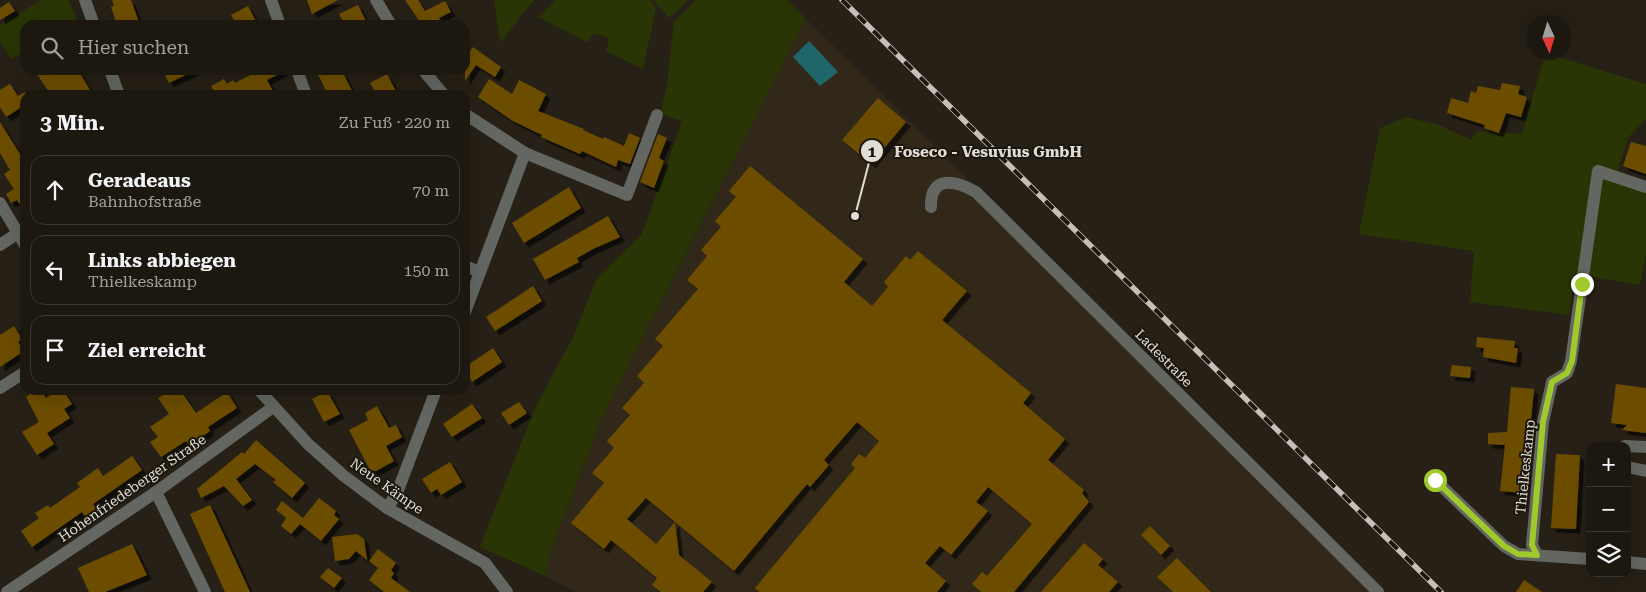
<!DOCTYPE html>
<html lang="de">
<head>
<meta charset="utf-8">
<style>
	:root { --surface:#1c1810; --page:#252119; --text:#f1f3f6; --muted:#a0a09f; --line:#3a3730 }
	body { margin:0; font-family:"Roboto Serif",serif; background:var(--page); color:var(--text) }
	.controls { position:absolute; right:15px; bottom:15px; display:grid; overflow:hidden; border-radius:10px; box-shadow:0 5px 20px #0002 }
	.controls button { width:45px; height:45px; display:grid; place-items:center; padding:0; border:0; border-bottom:1px solid var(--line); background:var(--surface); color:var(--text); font:25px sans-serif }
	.compass { position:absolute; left:1526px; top:15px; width:45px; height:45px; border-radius:50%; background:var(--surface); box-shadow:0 5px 20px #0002; rotate:176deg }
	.stop { position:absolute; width:15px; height:15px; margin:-11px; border:4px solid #a0c92c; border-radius:50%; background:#fff }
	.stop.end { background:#a0c92c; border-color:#fff; box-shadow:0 1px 5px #0008 }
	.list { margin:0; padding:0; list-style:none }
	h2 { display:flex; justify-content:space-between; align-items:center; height:65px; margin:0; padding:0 20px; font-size:21px }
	h2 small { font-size:16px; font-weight:400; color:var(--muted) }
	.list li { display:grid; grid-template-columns:32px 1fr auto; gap:15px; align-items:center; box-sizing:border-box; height:70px; margin:0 10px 10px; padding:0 10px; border:1px solid var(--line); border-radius:15px }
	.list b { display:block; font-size:19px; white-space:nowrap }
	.list p { margin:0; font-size:16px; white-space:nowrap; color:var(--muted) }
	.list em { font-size:16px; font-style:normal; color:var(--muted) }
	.icon { flex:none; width:28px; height:28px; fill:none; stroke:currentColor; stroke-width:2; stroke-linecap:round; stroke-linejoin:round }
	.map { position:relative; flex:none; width:1646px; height:592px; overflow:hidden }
	.search { position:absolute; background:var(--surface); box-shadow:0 5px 20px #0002; left:20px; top:20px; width:450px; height:55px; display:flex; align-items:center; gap:12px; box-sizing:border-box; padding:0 18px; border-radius:15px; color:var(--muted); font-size:19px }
	.panel { position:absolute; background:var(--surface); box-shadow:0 5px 20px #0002; left:20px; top:90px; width:450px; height:305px; border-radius:15px }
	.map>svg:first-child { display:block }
	.built { fill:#312819 }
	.green { fill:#293504 }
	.water { fill:#1f666a }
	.building { fill:#6c4e01; fill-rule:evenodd; filter:url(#shadow) }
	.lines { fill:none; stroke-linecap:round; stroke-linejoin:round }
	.minor { stroke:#636661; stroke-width:12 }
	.rail-casing { stroke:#c5c1b9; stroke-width:5.5 }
	.rail { stroke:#1c170d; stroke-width:4; stroke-dasharray:11; stroke-linecap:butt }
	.route { stroke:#a0c92c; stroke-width:6 }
	.labels { text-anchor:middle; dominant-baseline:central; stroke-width:4; stroke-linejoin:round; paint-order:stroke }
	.street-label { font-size:14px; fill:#e1ddd6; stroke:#1c170d }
	.leader { fill:none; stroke:#e1ddd6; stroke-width:2 }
	.callout-dot { fill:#e1ddd6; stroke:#1c170d; stroke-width:2 }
	.mark-label { font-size:15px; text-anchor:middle; font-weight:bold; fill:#111 }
	.callout-label { font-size:15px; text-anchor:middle; font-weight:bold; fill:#e1ddd6; stroke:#1c170d; stroke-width:4; stroke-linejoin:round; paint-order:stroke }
</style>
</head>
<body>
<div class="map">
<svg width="1646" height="592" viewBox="0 0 1646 592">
	<defs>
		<filter id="shadow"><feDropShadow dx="4.5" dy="4.5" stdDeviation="0" flood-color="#0009"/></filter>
	</defs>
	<rect width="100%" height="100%" fill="#262016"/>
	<polygon class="built" points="806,19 1386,592 576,592 545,576 551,549 604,413"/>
	<g class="green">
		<polygon points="41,0 69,0 76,19 67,25 25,25 25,51 11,59 0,42 0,25"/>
		<polygon points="494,0 534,0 500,43"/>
		<polygon points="556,0 649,0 656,8 643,69 606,51 609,40 603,35 594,34 587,42 538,17"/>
		<polygon points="653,0 689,0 669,18"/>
		<polygon points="696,0 787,0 806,19 604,413 551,549 545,576 480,547 535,408 573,337 597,278 642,234 682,121 660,114 667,85 674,21"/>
		<polygon points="1545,53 1646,84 1646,119 1628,138 1615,181 1646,190 1646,253 1640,285 1575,274 1569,315 1470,302 1474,251 1359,234 1380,128 1406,117 1439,125 1471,140 1477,131 1522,134"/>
	</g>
	<polygon class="water" points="809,41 838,72 820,86 793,57"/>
	<g class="building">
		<polygon points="112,0 131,0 140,25 117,25 111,7 114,6"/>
		<polygon points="307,0 338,0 312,14"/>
		<polygon points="405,0 418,0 425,11 445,1 451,12 439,18 442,25 422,25"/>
		<polygon points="9,2 15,11 0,20 0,8"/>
		<polygon points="358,5 368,25 345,25 339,14"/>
		<polygon points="248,6 258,25 237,25 231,15"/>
		<polygon points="473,47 501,67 495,77 476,65 465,81 465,59"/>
		<polygon points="34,70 78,70 93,95 51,95"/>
		<polygon points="171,70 196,70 169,83 164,73"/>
		<polygon points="260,70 286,70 267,80 275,95 216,95 211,86 224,79 227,84 233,80 235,83"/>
		<polygon points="316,70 338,70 340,74 343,73 354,95 328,95"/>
		<polygon points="387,74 396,91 387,95 377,95 370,83"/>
		<polygon points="489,79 512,94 519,80 546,94 538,111 584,129 583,130 603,139 604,137 624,146 629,133 640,138 630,164 618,160 616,167 582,151 580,154 541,137 542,135 513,121 478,97"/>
		<polygon points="1502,83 1520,86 1518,94 1527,97 1521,117 1506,113 1499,133 1484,128 1485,125 1447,113 1451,98 1468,103 1471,91 1476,93 1478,86 1500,90"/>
		<polygon points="10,84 18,96 25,92 25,105 6,117 0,107 0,90"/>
		<polygon points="878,98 906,122 871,164 842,140"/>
		<polygon points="0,122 25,162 25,212 17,200 11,203 6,194 14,189 4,174 10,170 0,153"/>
		<polygon points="658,134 667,138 659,158 664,161 654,188 640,182"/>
		<polygon points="1631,142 1646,146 1646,174 1623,166"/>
		<path d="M 750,166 L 863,259 L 844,282 L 872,306 L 888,287 L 884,282 L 906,256 L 910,260 L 918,251 L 967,291 L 942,320 L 1031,393 L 1023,403 L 1065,439 L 1048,460 L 1084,490 L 1082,493 L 1089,502 L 1014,592 L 981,592 L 972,584 L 982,572 L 987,576 L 1032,524 L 988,487 L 976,502 L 988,511 L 951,555 L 940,546 L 925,563 L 946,581 L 937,592 L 760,592 L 755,588 L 855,468 L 851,464 L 859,454 L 865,458 L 879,441 L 857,422 L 824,460 L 829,465 L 810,487 L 807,484 L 734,571 L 675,522 L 679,555 L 712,582 L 703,592 L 661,592 L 652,585 L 657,578 L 611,540 L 604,549 L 571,523 L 604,483 L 592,473 L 614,448 L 607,441 L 630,415 L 622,408 L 644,383 L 637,376 L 663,346 L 655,339 L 698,289 L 687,280 L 707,256 L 701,250 L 721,227 L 715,221 L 736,197 L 729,191 ZM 646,498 L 675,522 L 656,544 L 627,519 Z"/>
		<polygon points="569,187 581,208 524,243 512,223"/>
		<polygon points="608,216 620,237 593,249 577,258 579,262 545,280 533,259"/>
		<polygon points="533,286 542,301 495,331 486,317"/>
		<polygon points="14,326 22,339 18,342 24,351 0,367 0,335"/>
		<polygon points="1477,337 1515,341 1514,348 1518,348 1516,363 1483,357 1484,348 1476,347"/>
		<polygon points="493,348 502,362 472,382 465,371 465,367"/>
		<polygon points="1452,365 1471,367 1470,378 1450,376"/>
		<polygon points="1616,384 1646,388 1646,433 1622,430 1627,425 1611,423"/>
		<polygon points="1511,387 1534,389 1524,493 1500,491 1505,445 1488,444 1488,433 1507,432"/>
		<polygon points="36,390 41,390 46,398 59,390 63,390 72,404 64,409 70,418 47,433 54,444 37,455 22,432 39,422 26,397"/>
		<polygon points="163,390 180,390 196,413 227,392 237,408 208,427 210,431 189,445 186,441 161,457 150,442 158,437 150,427 169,414 158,398 165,394"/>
		<polygon points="327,391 340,414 324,422 312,399"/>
		<polygon points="519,402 527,413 509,425 501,413"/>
		<polygon points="472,404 482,418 452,437 443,424"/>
		<polygon points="377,406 389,428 396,425 402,437 386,446 394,461 376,471 370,470 349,430 368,420 365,413"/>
		<polygon points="256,440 305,483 292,498 273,482 276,480 255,464 236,479 252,500 243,506 224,486 201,498 197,489 242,452 244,454"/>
		<polygon points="1556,454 1580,455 1576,529 1551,528"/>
		<polygon points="132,456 142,470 93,504 96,509 85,516 82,512 32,547 21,531 39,518 35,513 48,505 50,508 80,487 77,483 98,468 103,476"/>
		<polygon points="450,462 462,482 441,495 437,489 431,493 422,479"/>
		<polygon points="319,498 336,511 334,515 339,519 321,541 300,524 291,534 281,526 286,518 276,510 282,501 303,518"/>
		<polygon points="210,505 250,592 225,592 190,514"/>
		<polygon points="1150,526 1170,546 1161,555 1141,535"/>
		<polygon points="357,534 364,539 367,560 356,551 349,559 335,561 332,537"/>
		<polygon points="1084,543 1103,559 1098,565 1118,582 1109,592 1041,592"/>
		<polygon points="132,544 147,575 105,592 89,592 78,568"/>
		<polygon points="378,549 396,563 391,570 394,573 391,578 410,592 384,592 369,580 378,568 369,561"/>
		<polygon points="1177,558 1211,592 1173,592 1157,577"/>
		<polygon points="328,568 342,578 334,588 320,577"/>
		<polygon points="1524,580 1542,592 1516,592"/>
	</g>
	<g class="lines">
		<g class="minor">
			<polyline points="85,0 94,25"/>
			<polyline points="271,0 280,25"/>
			<polyline points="376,0 391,25"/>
			<polyline points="110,70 119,95"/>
			<polyline points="297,70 306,95"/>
			<polyline points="423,70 444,95"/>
			<polyline points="465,114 525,153 465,312"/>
			<polyline points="525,153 627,195 657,115"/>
			<polyline points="0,203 25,245"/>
			<path d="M 931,207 C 930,174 956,181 976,192 L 1378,592"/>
			<polyline points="0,245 18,233"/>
			<polyline points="465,266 480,272"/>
			<polyline points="0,388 25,372"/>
			<polyline points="259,390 308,444 344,476 387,508 485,563 507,592"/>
			<polyline points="1625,446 1646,447"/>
			<polyline points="1627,467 1646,471"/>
			<polyline points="1435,480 1504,546 1518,554 1590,559"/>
			<polyline points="156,492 205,592"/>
			<polyline points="387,508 397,493 436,390"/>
			<polyline points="1537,555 1532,545 1543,422 1552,382 1567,373 1571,361 1598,171 1646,187"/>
			<polyline points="1627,562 1646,564"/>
			<polyline points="7,592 156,492 273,407"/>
		</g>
		<g class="rail-casing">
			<polyline id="rail" points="842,0 1441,592"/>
		</g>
		<use href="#rail" class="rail"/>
	</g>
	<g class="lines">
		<polyline class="route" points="1435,480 1504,546 1518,554 1537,555 1532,545 1543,422 1552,382 1567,373 1572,361 1582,284"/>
	</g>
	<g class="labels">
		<g class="street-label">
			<text transform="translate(1164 358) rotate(45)">Ladestraße</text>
			<text transform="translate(1525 467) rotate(-84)">Thielkeskamp</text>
			<text transform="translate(387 486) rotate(35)">Neue Kämpe</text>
			<text transform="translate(132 488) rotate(-35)">Hohenfriedeberger Straße</text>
		</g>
	</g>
	<path class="leader" d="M855 216L872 151"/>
	<g class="callout-dot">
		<circle cx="855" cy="216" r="5"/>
		<circle cx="872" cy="151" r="12"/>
	</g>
	<g class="mark-label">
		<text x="872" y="157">1</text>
	</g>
	<g class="callout-label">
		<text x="988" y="157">Foseco - Vesuvius GmbH</text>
	</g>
</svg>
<div class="controls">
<button>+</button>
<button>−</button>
<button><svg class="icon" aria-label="layers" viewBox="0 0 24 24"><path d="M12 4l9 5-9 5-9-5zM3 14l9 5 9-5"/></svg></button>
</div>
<svg class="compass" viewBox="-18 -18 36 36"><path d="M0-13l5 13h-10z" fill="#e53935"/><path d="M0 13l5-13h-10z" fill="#a0a09f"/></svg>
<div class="stop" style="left:1435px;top:480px"></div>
<div class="stop end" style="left:1582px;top:284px"></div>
<div class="search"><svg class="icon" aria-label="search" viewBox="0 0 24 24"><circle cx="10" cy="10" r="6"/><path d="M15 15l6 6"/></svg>Hier suchen</div>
<section class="panel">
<h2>3 Min.<small>Zu Fuß · 220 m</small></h2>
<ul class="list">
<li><svg class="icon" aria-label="ahead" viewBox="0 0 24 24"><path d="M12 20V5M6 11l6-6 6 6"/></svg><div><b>Geradeaus</b><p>Bahnhofstraße</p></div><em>70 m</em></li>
<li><svg class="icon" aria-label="left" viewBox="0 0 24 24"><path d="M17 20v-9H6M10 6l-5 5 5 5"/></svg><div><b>Links abbiegen</b><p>Thielkeskamp</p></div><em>150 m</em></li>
<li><svg class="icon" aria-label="arrive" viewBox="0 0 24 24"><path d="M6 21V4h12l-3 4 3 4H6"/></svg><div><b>Ziel erreicht</b></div></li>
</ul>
</section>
</div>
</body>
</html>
